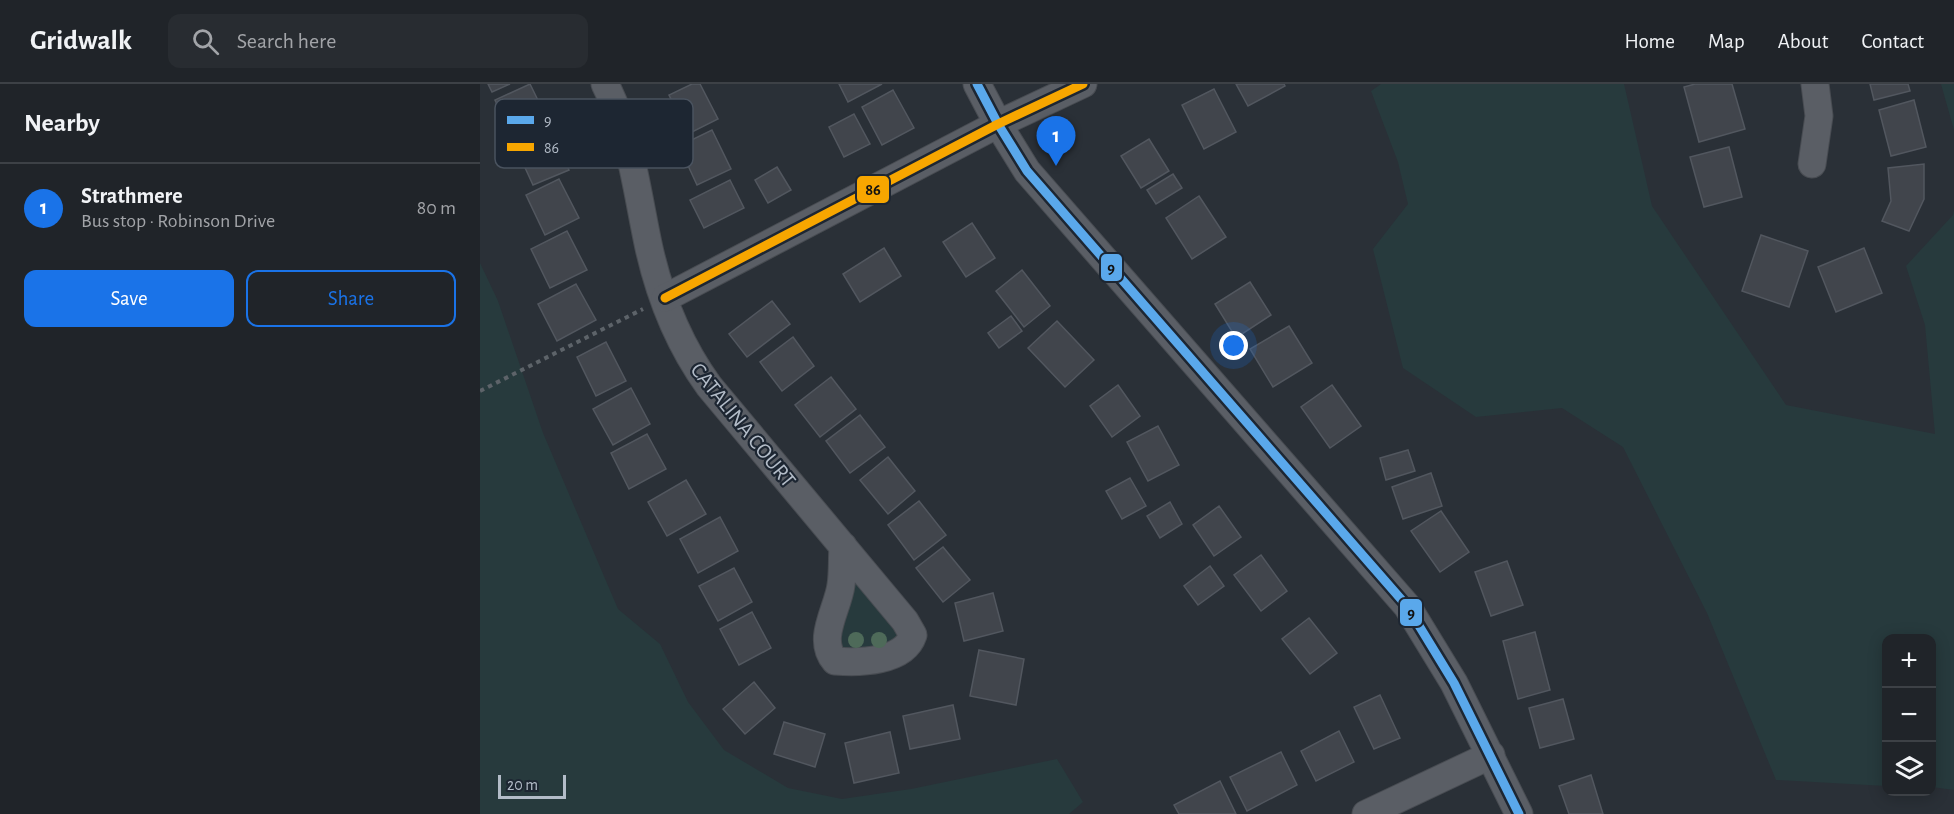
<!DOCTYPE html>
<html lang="en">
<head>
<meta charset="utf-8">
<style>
	:root { --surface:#202429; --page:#282c31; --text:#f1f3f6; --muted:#a2a4a8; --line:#3d4146; --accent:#1a73e8 }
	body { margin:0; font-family:"Alegreya Sans",sans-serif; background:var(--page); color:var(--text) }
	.controls { position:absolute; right:18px; bottom:18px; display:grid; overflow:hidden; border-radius:12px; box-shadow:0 3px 15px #0003 }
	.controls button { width:54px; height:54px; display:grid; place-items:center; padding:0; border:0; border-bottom:2px solid var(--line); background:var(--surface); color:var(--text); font:30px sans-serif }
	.scale { position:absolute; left:18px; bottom:15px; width:68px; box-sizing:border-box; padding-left:6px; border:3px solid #b3bcc8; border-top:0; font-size:16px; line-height:21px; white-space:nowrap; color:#b3bcc8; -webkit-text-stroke:4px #1d2632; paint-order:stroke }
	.you { position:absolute; left:754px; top:262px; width:21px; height:21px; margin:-15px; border:4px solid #fff; border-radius:50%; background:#1a73e8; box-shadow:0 0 0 9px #1a73e833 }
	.badge { display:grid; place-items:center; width:39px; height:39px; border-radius:50%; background:var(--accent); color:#fff; font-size:20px; font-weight:700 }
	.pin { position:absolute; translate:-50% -50px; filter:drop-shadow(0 2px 3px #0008) }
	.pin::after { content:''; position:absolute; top:32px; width:21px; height:18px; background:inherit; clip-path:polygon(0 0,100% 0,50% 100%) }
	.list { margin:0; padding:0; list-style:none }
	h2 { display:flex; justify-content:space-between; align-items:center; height:78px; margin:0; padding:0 24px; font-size:26px }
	h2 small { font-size:20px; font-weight:400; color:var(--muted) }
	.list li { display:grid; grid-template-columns:39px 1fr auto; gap:18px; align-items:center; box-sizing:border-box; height:90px; padding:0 24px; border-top:2px solid var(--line) }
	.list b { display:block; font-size:22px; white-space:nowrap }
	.list p { margin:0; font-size:20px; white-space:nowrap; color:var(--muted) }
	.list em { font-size:20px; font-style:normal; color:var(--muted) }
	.actions { display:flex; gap:12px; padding:18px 24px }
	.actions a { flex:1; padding:14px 0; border:2px solid var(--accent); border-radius:12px; text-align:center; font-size:21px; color:var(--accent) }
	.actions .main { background:var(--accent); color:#fff }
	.icon { flex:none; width:33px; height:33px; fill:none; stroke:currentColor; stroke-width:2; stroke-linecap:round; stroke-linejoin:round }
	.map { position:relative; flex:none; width:1474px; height:730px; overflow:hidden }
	header { display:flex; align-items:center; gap:36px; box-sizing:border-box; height:84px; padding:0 30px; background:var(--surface); border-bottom:2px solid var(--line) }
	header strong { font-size:28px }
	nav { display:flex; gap:33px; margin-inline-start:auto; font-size:21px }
	.search { width:420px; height:54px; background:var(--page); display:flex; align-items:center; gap:15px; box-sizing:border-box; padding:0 21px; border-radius:12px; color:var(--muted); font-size:22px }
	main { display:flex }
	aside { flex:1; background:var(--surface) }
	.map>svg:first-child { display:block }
	.green { fill:#273a3d }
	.building { fill:#41454c; stroke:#52575f; stroke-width:1.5 }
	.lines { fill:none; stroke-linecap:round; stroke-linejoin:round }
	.street-casing { stroke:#484c52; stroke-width:29 }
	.path { stroke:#5d6369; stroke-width:4; stroke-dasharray:4.5 4.5; stroke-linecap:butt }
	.street { stroke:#5a5e65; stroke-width:27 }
	.bus-1-casing { stroke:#1d2632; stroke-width:14 }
	.bus-2-casing { stroke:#1d2632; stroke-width:14 }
	.bus-1 { stroke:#5aa8eb; stroke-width:9 }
	.bus-2 { stroke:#f7a600; stroke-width:9 }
	.tree { fill:#4e6a59 }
	.labels { text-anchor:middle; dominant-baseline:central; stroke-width:4.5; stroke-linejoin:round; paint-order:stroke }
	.street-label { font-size:22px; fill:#b3bcc8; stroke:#1d2632 }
	.key { fill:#1d2632; stroke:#4a535f; stroke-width:1.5 }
	.key-label { font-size:16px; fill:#b3bcc8 }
	.line-badge { stroke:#1d2632; stroke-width:2 }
	.pale-badge-label { font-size:16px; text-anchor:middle; font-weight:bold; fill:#111 }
</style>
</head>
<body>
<header>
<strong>Gridwalk</strong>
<div class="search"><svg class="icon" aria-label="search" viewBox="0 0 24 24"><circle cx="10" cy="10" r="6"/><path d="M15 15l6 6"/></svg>Search here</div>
<nav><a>Home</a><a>Map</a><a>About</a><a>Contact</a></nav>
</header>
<main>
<aside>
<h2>Nearby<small></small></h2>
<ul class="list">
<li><span class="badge">1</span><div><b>Strathmere</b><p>Bus stop · Robinson Drive</p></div><em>80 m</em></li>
</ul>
<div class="actions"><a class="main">Save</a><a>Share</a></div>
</aside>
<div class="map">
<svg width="1474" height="730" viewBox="0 0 1474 730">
	<rect width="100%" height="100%" fill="#2a3037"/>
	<g class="green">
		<polygon points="901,0 1144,0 1172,122 1306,321 1455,350 1445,241 1426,182 1473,131 1474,126 1474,706 1452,703 1452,554 1406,554 1406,702 1296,696 1227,529 1143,363 1082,324 996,333 923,284 893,165 928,120 918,78 891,7"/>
		<polygon points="1461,0 1474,0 1474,46"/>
		<polygon points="0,179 18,217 63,349 138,525 180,560 208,618 244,666 308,704 362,715 431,705 577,675 603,718 589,730 0,730"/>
		<polygon points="364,466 430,551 370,576 350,546"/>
	</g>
	<g class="building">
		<polygon points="8,0 30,0 12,8"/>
		<polygon points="50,0 69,39 34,56 15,16"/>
		<polygon points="212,0 220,0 238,35 208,50 189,11"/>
		<polygon points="359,0 402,0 368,18"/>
		<polygon points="756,0 804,0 805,2 768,22"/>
		<polygon points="1215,0 1252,0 1265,45 1219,58 1204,3"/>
		<polygon points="1390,0 1428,0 1430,7 1394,16"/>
		<polygon points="734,5 756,48 724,65 702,21"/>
		<polygon points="413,6 434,44 402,61 382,23"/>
		<polygon points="1434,16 1446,63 1411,72 1399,26"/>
		<polygon points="374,30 390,60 364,73 349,43"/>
		<polygon points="71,46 89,86 53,101 35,62"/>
		<polygon points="232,46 251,85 217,101 199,62"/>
		<polygon points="669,55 689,87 661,104 641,72"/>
		<polygon points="1249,63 1262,113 1224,123 1210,73"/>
		<polygon points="1444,80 1444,115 1429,147 1402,137 1411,117 1408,84"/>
		<polygon points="297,83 311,106 288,119 275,96"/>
		<polygon points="693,90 702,104 676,120 667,106"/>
		<polygon points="79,95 99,134 65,151 46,111"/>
		<polygon points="250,96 264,124 224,144 210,116"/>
		<polygon points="719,112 746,153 712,175 686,134"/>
		<polygon points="492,139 515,174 486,193 463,158"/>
		<polygon points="87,147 107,186 70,204 51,165"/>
		<polygon points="1281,151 1328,167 1309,223 1262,207"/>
		<polygon points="404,164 421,192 380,218 363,190"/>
		<polygon points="1384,164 1402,209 1356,228 1338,183"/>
		<polygon points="542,186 570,222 544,243 516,207"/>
		<polygon points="770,198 791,231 756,254 735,220"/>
		<polygon points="96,200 116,236 77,257 58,220"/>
		<polygon points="292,217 310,240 267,273 249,250"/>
		<polygon points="531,232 542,247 519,264 508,249"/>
		<polygon points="577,237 614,276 585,303 548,264"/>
		<polygon points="809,242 832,279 793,303 770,265"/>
		<polygon points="313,253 334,282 302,307 280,278"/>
		<polygon points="126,258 146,297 116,312 97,273"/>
		<polygon points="351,293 376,325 340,353 315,321"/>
		<polygon points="638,301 660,332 632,353 610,322"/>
		<polygon points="852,301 881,342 850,364 821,323"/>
		<polygon points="151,304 170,340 133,361 113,325"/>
		<polygon points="380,331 405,363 370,389 346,357"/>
		<polygon points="678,342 699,381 668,397 647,358"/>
		<polygon points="167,350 186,385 149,405 131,369"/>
		<polygon points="928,366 935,387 906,396 900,374"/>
		<polygon points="408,373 435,407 408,430 380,396"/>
		<polygon points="951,389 962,422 923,435 912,403"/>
		<polygon points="650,394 666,422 642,435 626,407"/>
		<polygon points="206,396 226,430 187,452 168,418"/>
		<polygon points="439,417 466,451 434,476 408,441"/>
		<polygon points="690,418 702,440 680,454 667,432"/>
		<polygon points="739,422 761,453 734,472 713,441"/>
		<polygon points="961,427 989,468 960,488 931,447"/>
		<polygon points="240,433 258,467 218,489 200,455"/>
		<polygon points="463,463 490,496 463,518 436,484"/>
		<polygon points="781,471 807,507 781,527 754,491"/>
		<polygon points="1027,477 1043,521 1011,532 995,488"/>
		<polygon points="730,482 744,502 718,521 704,502"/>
		<polygon points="254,484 272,518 238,537 219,502"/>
		<polygon points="513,509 523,547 484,557 475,519"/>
		<polygon points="272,528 291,564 259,581 240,545"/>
		<polygon points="829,534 857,569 830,590 802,555"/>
		<polygon points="1055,548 1070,606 1038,615 1023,557"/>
		<polygon points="499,566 544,575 536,621 490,612"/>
		<polygon points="274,598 295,624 265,650 243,625"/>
		<polygon points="900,611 920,654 894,665 874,623"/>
		<polygon points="1083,615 1094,655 1060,664 1049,624"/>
		<polygon points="473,621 480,655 430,665 423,632"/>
		<polygon points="304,638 345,650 335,683 294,670"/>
		<polygon points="859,647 874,678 836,697 821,667"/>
		<polygon points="410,648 419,689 374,699 365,659"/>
		<polygon points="801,668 817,701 767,727 750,693"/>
		<polygon points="1111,691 1123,730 1089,730 1079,702"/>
		<polygon points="740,697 756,730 699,730 694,721"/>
	</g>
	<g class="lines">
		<g class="street-casing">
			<g id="street">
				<path d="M 125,0 C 151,50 157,109 169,164 C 180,213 200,262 229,302 L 425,537 L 433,551 C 424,578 380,579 355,577 C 336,555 358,525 361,501 C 363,488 362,475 363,462"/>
				<polyline points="497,0 518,40 547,87 927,522 974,599 1039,730"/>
				<polyline points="1332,80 1339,32 1335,0"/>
				<polyline points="185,214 518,40 603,0"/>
				<polyline points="886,730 1011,671"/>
			</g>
		</g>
		<polyline class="path" points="0,307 163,225"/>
		<use href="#street" class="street"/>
		<g class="bus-1-casing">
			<polyline id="bus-1" points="497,0 518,40 547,87 927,522 974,599 1039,730"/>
		</g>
		<g class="bus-2-casing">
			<polyline id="bus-2" points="185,214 518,40 603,0"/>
		</g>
		<use href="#bus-1" class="bus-1"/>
		<use href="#bus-2" class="bus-2"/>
	</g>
	<g class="tree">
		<circle cx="376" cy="556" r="8"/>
		<circle cx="399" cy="556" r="8"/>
	</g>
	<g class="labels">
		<g class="street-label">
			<text transform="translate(263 341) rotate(51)">CATALINA COURT</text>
		</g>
	</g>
	<rect x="15" y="15" width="198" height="69" rx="9" class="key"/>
	<rect x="27" y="32" width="27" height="8" fill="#5aa8eb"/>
	<rect x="27" y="59" width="27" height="8" fill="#f7a600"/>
	<g class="key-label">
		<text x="64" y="42">9</text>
		<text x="64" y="69">86</text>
	</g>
	<g class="line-badge">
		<rect x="376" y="91" width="34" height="29" rx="6" fill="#f7a600"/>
		<rect x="620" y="169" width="23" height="29" rx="6" fill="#5aa8eb"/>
		<rect x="919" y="514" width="24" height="29" rx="6" fill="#5aa8eb"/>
	</g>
	<g class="pale-badge-label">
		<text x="393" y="111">86</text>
		<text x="631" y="189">9</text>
		<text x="931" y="534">9</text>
	</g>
</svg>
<div class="controls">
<button>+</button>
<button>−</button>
<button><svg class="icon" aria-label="layers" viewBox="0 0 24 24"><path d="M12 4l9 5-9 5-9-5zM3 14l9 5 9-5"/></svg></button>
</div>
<div class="scale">20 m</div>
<div class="you"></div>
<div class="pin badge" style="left:576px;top:82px">1</div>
</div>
</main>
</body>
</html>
